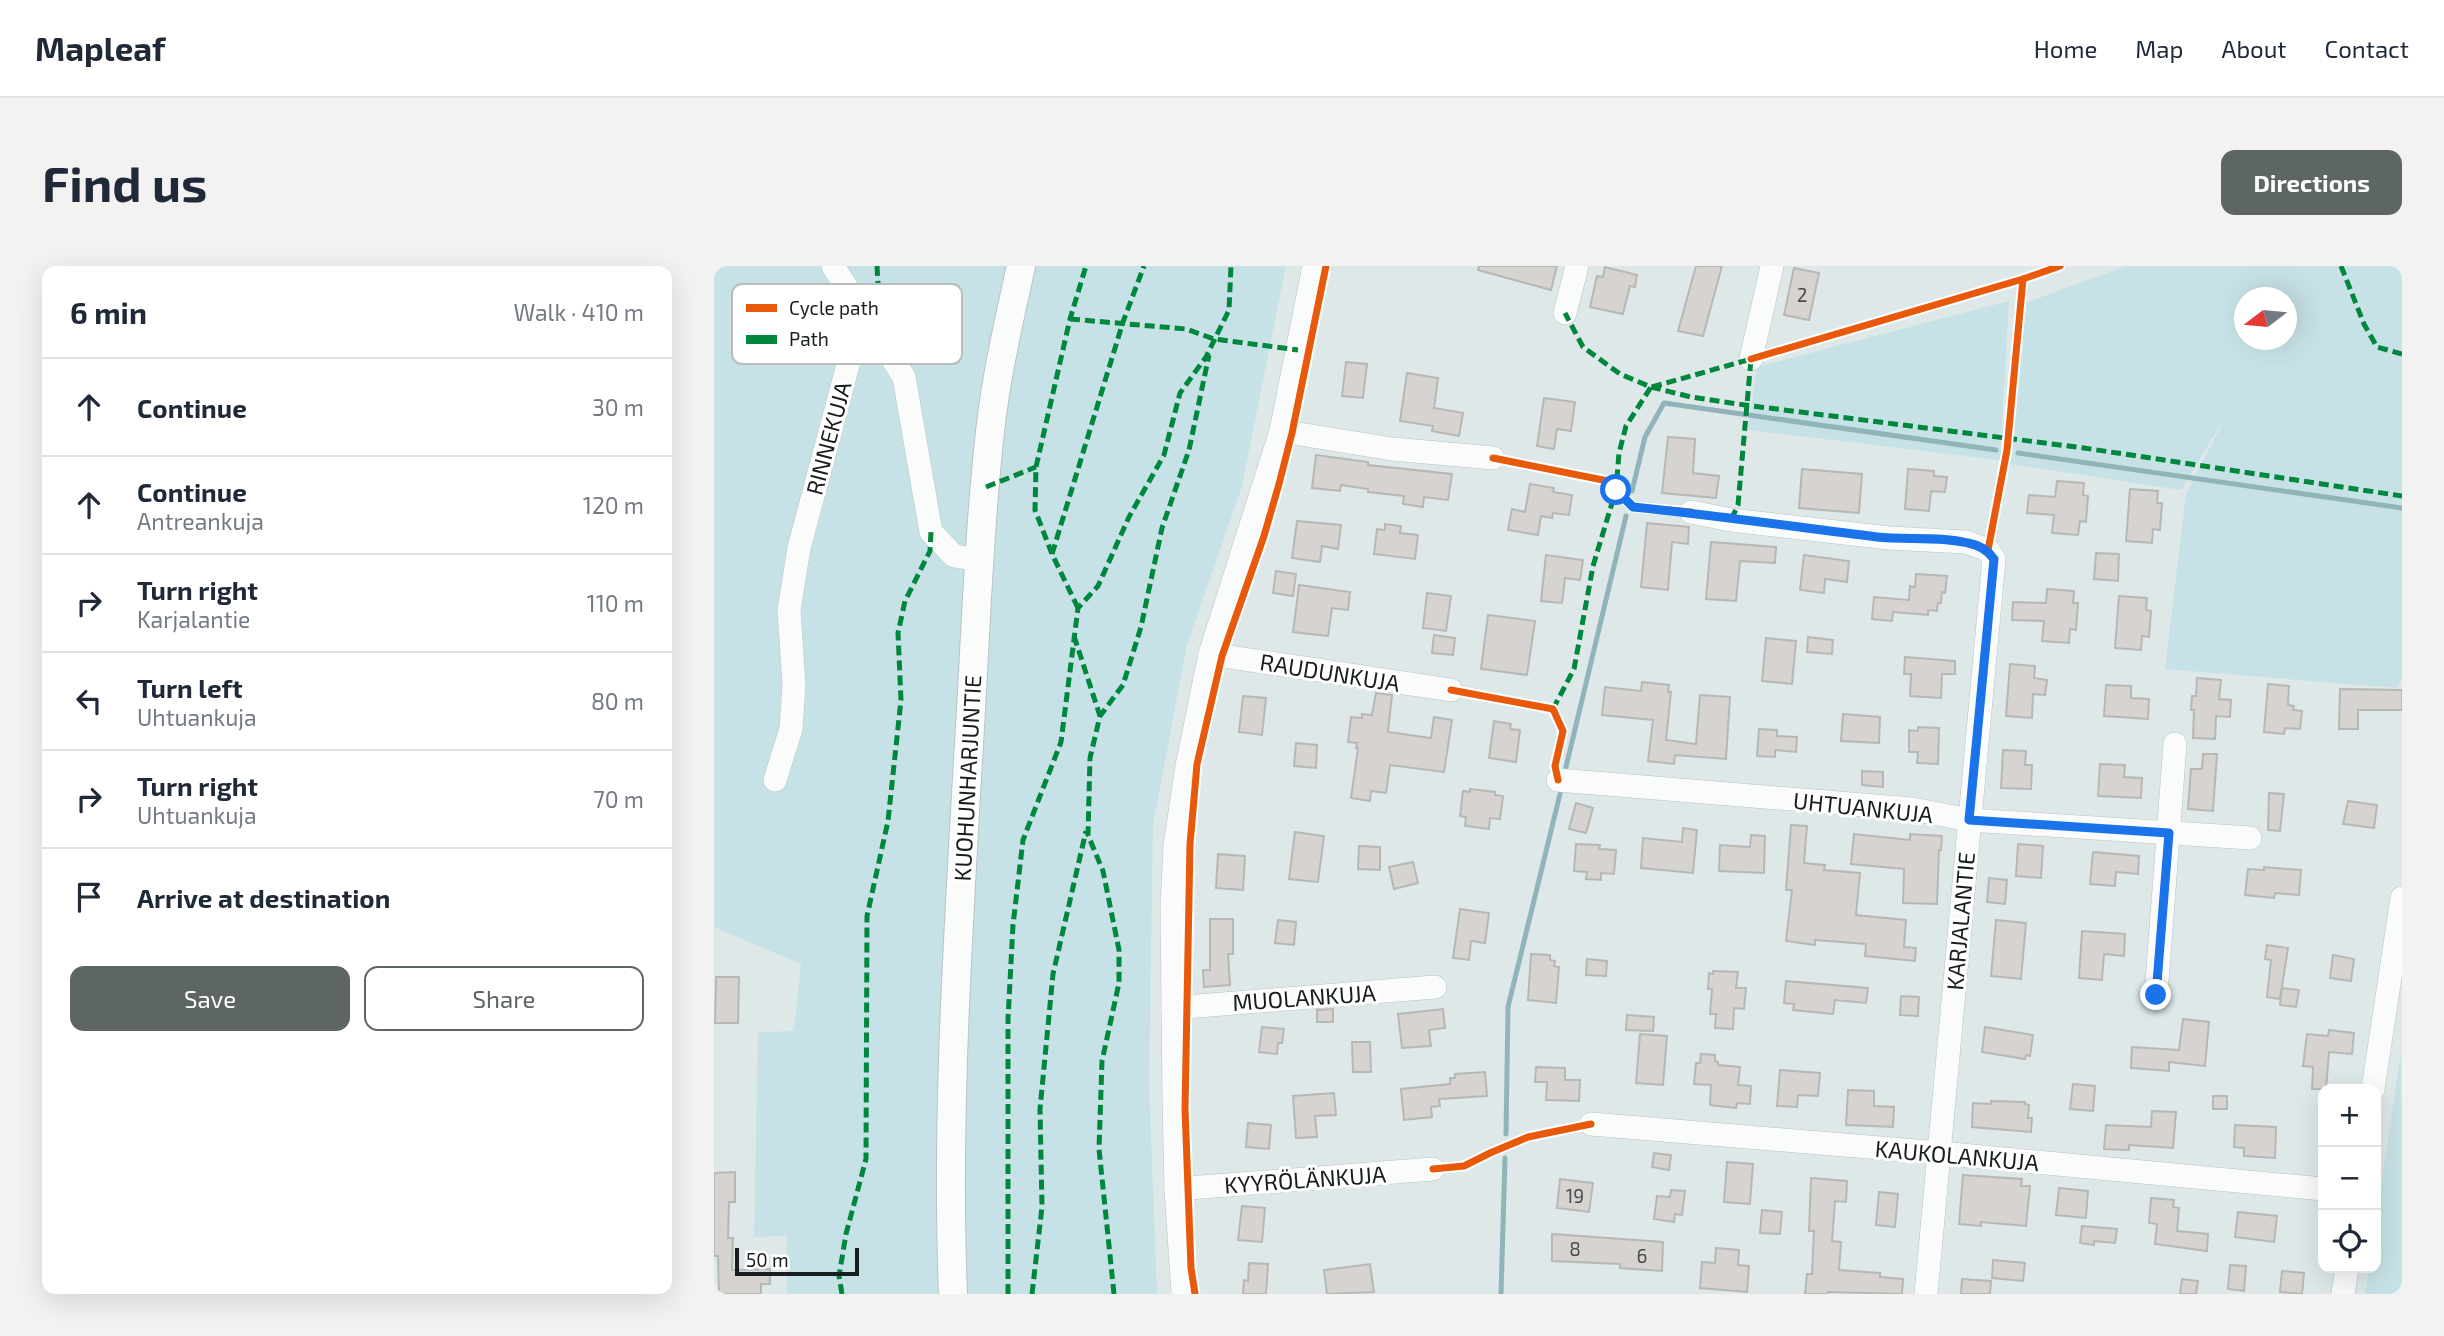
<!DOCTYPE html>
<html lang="en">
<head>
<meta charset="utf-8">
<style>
	:root { --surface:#fff; --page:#f2f2f3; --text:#1f2937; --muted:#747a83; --line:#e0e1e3; --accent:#5d6565 }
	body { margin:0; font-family:"Exo 2",sans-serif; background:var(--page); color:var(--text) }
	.controls { position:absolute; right:21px; bottom:21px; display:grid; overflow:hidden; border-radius:14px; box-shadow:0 7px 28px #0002 }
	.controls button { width:63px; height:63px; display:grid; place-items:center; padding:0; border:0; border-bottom:2px solid var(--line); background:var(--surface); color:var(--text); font:35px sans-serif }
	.compass { position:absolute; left:1520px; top:21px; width:63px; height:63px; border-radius:50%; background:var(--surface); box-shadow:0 7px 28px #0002; rotate:254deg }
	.scale { position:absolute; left:21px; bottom:18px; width:124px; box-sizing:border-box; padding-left:7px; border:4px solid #181e1f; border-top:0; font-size:19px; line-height:24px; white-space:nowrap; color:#181e1f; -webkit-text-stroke:5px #fff; paint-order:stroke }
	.stop { position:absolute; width:21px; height:21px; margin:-16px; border:5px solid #1a73e8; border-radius:50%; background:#fff }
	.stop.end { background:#1a73e8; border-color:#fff; box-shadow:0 2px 7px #0008 }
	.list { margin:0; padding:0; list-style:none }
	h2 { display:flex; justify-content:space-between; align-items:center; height:91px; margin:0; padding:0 28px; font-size:30px }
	h2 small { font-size:23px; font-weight:400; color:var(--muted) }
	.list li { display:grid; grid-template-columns:46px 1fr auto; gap:21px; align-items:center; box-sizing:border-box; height:98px; padding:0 28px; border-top:2px solid var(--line) }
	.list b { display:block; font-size:26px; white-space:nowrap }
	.list p { margin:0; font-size:23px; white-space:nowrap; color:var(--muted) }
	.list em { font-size:23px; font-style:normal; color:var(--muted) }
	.actions { display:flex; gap:14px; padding:21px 28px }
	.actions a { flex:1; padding:16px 0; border:2px solid var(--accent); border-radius:14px; text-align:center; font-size:24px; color:var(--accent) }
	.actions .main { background:var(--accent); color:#fff }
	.icon { flex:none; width:38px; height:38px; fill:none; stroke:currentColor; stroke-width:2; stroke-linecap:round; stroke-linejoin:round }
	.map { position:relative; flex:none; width:1688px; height:1028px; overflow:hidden; border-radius:14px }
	header { display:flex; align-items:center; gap:42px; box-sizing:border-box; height:98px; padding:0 35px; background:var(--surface); border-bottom:2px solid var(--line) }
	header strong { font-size:33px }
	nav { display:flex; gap:38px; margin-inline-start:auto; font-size:24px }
	.intro { display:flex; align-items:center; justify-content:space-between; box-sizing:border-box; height:168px; padding:0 42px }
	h1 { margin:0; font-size:49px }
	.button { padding:18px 32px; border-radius:14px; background:var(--accent); color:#fff; font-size:24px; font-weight:700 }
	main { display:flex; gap:42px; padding:0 42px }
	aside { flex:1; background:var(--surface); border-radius:14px; box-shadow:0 7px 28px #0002 }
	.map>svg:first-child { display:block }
	.green { fill:#c7e2e6; fill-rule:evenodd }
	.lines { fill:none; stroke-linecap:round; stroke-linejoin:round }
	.stream { stroke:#90b4b9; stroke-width:5 }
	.building { fill:#d6d3d0; stroke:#b6b8b6; stroke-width:2 }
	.minor-casing { stroke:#bbc3c4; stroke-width:24 }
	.major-casing { stroke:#bbc3c4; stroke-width:30 }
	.minor { stroke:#fafcfc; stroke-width:23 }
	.major { stroke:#fafcfc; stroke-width:28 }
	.quiet { stroke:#00873e; stroke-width:5; stroke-dasharray:10 5; stroke-linecap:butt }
	.cycleway-casing { stroke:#fff; stroke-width:11 }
	.cycleway { stroke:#e8590c; stroke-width:7 }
	.route { stroke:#1a73e8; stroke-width:9 }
	.labels { text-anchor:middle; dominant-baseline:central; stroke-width:6; stroke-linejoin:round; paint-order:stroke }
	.number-label { font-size:19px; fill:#484b4b }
	.street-label { font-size:23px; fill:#181e1f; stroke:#fff }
	.key { fill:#fff; stroke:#babcbc; stroke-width:2 }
	.key-label { font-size:19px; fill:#181e1f }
</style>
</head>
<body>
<header>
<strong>Mapleaf</strong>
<nav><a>Home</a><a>Map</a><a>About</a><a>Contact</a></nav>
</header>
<div class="intro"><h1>Find us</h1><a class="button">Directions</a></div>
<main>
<aside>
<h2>6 min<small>Walk · 410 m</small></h2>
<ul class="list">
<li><svg class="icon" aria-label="ahead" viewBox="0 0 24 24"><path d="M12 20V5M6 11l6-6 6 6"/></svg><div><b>Continue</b></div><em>30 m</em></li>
<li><svg class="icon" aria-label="ahead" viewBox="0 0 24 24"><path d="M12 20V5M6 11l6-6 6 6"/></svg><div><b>Continue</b><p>Antreankuja</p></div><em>120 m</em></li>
<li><svg class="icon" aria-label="right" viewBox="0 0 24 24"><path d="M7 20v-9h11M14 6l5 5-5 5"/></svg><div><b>Turn right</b><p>Karjalantie</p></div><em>110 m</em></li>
<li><svg class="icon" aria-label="left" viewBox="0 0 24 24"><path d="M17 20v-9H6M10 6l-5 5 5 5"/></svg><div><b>Turn left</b><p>Uhtuankuja</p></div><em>80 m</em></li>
<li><svg class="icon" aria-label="right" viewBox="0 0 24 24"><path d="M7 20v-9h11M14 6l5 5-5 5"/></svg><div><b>Turn right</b><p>Uhtuankuja</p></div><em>70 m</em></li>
<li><svg class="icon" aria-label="arrive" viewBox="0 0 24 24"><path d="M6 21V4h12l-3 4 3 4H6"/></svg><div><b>Arrive at destination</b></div></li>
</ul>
<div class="actions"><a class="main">Save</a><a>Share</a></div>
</aside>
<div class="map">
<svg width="1688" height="1028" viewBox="0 0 1688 1028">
	<rect width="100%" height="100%" fill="#dee8e8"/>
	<g class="green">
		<polygon points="0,0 572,0 528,220 473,379 439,558 435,817 443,1028 73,1028 73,970 40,971 44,766 80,765 87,698 0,661"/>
		<path d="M 1412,0 L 1688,0 L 1688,413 L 1682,422 L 1451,403 L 1472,228 L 1512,150 L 1467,224 L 1296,198 L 1311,37 ZM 1531,32 L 1573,32 L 1573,74 L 1531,74 Z"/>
		<polygon points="1295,35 1286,194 1034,164 1043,101"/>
		<polygon points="1687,786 1688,1028 1651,1028 1655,1002 1662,1002 1662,955"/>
	</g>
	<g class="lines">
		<g class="stream">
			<polyline points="1304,187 1688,242"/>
			<polyline points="918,225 931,171 950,137 1282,184"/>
			<polyline points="852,501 912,250"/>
			<polyline points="792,868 794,741 846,528"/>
			<polyline points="787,1028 791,892"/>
		</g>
	</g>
	<g class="building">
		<polygon points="765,0 843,0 837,24 764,4"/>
		<polygon points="982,0 1008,0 989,70 964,65"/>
		<polygon points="891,1 923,9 921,21 916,20 909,48 876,41 883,10 889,11"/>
		<polygon points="1080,2 1105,7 1095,54 1070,49"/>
		<polygon points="632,96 653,98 649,132 628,130"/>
		<polygon points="693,107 724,112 720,142 749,147 745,170 718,165 719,160 686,155"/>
		<polygon points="830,132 861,136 857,165 843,163 840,183 823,180"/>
		<polygon points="954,171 981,173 979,207 1005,210 1002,232 948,227"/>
		<polygon points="602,189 654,196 654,199 738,208 734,234 710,231 709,241 689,238 690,230 654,226 654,223 627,219 626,225 598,222"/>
		<polygon points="1088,203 1148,208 1145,247 1085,242"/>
		<polygon points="1194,203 1220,205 1220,210 1233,211 1231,226 1217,225 1215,245 1191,243"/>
		<polygon points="1343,215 1370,217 1369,229 1374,230 1372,256 1366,255 1364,269 1338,267 1340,249 1313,247 1315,229 1341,231"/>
		<polygon points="816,218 840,222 839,226 858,229 855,249 839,247 838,252 827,250 824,269 794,264 798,243 811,246"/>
		<polygon points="1416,223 1444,225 1443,237 1448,237 1446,264 1439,263 1438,277 1412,275"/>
		<polygon points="583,255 627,259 624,283 608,280 606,296 578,292"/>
		<polygon points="933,257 975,261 974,278 958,276 954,324 927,321"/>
		<polygon points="671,258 687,260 686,267 704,269 701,293 660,288 663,263 671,264"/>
		<polygon points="997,276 1062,281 1061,297 1026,295 1022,335 992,333"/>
		<polygon points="1382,287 1405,288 1404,315 1380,313"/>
		<polygon points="832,289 869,294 866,314 851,312 848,337 827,335"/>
		<polygon points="1090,289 1135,295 1133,316 1111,313 1110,327 1086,324"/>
		<polygon points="562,305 582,308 579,330 559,327"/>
		<polygon points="1202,308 1233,310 1231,327 1228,326 1227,337 1224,337 1223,345 1214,344 1214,349 1179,346 1178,355 1158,353 1160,331 1195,334 1196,320 1201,321"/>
		<polygon points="585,319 636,326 634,344 618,342 614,370 579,366"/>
		<polygon points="1333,323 1360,325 1359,337 1364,337 1362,364 1356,363 1355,377 1328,375 1330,355 1298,354 1299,336 1332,337"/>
		<polygon points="713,327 737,330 732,365 709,362"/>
		<polygon points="1405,330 1433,332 1432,344 1437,345 1435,371 1428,370 1427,384 1401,382"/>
		<polygon points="774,349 821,355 813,409 767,403"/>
		<polygon points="720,369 741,372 739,389 718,387"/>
		<polygon points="1094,371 1119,374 1118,388 1093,386"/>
		<polygon points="1052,372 1082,375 1078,418 1048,415"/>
		<polygon points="1191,391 1241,395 1241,408 1228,408 1227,432 1196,430 1197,408 1190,408"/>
		<polygon points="1296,398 1321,400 1320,412 1333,414 1331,429 1319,428 1318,452 1292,450"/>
		<polygon points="1483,412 1507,414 1505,433 1517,434 1516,451 1502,450 1501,473 1479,472 1480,444 1477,444 1478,430 1482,430"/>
		<polygon points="928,416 955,419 954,426 957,426 952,474 982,478 986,429 1016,431 1012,493 961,489 960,498 934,495 939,454 888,449 891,421 927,425"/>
		<polygon points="1554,418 1575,420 1574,439 1580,440 1579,444 1588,445 1586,463 1571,462 1570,468 1550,466"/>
		<polygon points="1392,419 1417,420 1417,432 1435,433 1434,453 1390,450"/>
		<polygon points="1626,423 1688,424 1688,444 1644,444 1644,463 1625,463"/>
		<polygon points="662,427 678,429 674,466 717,472 720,451 738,454 730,506 676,499 672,527 657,525 656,535 637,532 644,482 642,482 643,477 634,476 637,451 648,452 648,448 658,449"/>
		<polygon points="529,430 552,432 548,469 525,466"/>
		<polygon points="1129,448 1166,451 1165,477 1127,475"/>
		<polygon points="780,455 797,458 796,463 806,464 802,496 775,492"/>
		<polygon points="1204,461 1225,462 1224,498 1203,497 1204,486 1195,486 1195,464 1204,465"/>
		<polygon points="1045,463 1063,464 1063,470 1083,471 1082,486 1061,484 1061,491 1043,490"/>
		<polygon points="582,477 603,479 602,502 580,500"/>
		<polygon points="1289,484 1312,485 1311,499 1318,499 1317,523 1287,522"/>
		<polygon points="1489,488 1503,488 1499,545 1474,543 1477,503 1488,503"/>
		<polygon points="1386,498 1411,499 1410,511 1428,512 1427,532 1384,530"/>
		<polygon points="1148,505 1169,506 1169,521 1148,519"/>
		<polygon points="756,523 781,526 781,529 789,530 786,553 776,552 775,563 751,560 752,551 746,550 749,525 756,526"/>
		<polygon points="1555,527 1570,528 1566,565 1554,564"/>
		<polygon points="1634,535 1663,539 1660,562 1629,558"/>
		<polygon points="862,537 879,542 872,567 855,563"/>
		<polygon points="1077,559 1093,560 1090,597 1111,599 1110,604 1146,607 1142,649 1192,654 1190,681 1202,682 1201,695 1151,690 1152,678 1101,674 1101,679 1072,675 1078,624 1072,624"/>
		<polygon points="969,562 983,564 979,607 927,602 929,572 968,576"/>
		<polygon points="581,566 610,570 604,616 575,613"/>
		<polygon points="1140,568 1196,574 1196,568 1228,570 1227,584 1225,584 1223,638 1189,637 1190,603 1137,598"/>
		<polygon points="1037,569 1051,570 1050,607 1005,605 1006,579 1036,581"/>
		<polygon points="862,578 886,579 885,583 902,584 900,608 887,607 887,614 872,613 873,606 860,605"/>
		<polygon points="1304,578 1329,580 1327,612 1302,610"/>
		<polygon points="645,580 666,581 666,604 644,603"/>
		<polygon points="1379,586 1425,590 1424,608 1402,606 1401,620 1376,618"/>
		<polygon points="504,588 531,590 529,624 502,622"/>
		<polygon points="699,596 704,617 680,623 675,601"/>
		<polygon points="1550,601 1587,604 1585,629 1561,627 1560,632 1531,629 1534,603 1550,604"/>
		<polygon points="1275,612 1293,614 1291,638 1273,636"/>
		<polygon points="746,643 775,647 771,677 757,675 755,694 739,692"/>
		<polygon points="496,653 519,653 519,688 514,688 516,719 490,721 489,704 496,704"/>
		<polygon points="564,654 582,656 580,679 561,677"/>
		<polygon points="1282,654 1312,657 1307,713 1277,710"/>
		<polygon points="1368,665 1411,668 1410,690 1390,688 1388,714 1365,712"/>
		<polygon points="1553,679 1574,682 1566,733 1553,731 1557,694 1551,693"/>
		<polygon points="817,688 836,689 836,694 841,695 840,700 845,701 842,737 814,734"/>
		<polygon points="1619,689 1640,693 1637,715 1616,712"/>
		<polygon points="873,693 893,695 892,710 872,709"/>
		<polygon points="999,705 1024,706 1022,722 1032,722 1030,743 1020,742 1019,763 1001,762 1002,748 996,748 998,723 994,723 995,707 999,708"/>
		<polygon points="2,711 25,711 24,757 1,757"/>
		<polygon points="1072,715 1154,722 1152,737 1121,734 1119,748 1079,744 1080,738 1070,737"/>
		<polygon points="1568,722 1585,724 1582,741 1566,739"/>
		<polygon points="1187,730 1205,731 1204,750 1186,749"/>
		<polygon points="619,743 619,756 603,756 603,744"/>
		<polygon points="729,743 731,762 715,764 717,780 688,782 684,748"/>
		<polygon points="913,749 940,751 939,765 912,764"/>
		<polygon points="1469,753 1495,756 1491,800 1455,796 1455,805 1417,802 1418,781 1465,784"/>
		<polygon points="548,761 570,763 568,777 564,777 563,788 545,786"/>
		<polygon points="1271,761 1319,769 1316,790 1312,789 1311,793 1268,786"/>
		<polygon points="1615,764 1640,767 1638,788 1615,786 1612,823 1598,823 1599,801 1589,800 1593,768 1614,770"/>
		<polygon points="926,768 953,770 949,819 922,817"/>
		<polygon points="638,776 656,776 657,806 639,806"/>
		<polygon points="987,788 1001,789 1001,795 1004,796 1004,799 1026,801 1024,819 1037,820 1036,838 1023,837 1022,842 996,839 997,819 980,818 982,797 986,797"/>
		<polygon points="822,801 851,802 851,814 866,814 865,835 832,834 833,816 821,816"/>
		<polygon points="1066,804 1106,807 1104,830 1084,829 1083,841 1063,840"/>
		<polygon points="771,806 773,830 725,833 726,840 717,841 718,851 690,854 687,823 736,818 736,812 741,812 741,808"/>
		<polygon points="1359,818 1381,820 1379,845 1356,843"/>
		<polygon points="1134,824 1160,825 1160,840 1180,841 1179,861 1132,859"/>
		<polygon points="620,827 622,849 601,850 603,871 582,872 579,830"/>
		<rect x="1499" y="830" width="14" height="13"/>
		<polygon points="1277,835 1311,836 1311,838 1315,839 1314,852 1318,852 1317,866 1258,861 1259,837 1277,838"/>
		<polygon points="1438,845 1462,846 1459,882 1415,879 1415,884 1390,883 1392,859 1437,861"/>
		<polygon points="534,857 557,859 555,883 532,881"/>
		<polygon points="1521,859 1562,861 1561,892 1530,890 1530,882 1520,881"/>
		<polygon points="940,887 957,889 955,904 938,901"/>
		<polygon points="1013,896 1039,898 1036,938 1010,936"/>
		<polygon points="21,906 21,936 15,936 14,972 19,972 18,1004 56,1003 56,1018 47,1018 47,1028 5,1028 4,990 0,990 0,907"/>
		<polygon points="1249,909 1308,913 1307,920 1316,920 1312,960 1267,956 1267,960 1245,958"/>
		<polygon points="1097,912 1133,915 1132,936 1121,935 1118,975 1127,976 1125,1004 1166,1007 1166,1011 1189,1013 1188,1028 1114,1026 1114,1028 1091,1028 1093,1008 1098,1008 1100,965 1095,965"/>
		<polygon points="846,913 879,917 875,946 843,942"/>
		<polygon points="1345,922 1374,925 1372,952 1342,949"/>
		<polygon points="957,924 971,925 968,949 961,948 960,956 940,953 943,930 956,931"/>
		<polygon points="1165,926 1184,928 1181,961 1162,959"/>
		<polygon points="1437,932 1460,934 1459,941 1465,942 1463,965 1494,968 1493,985 1441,978 1443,958 1435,957"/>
		<polygon points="528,940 551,942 548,976 524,974"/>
		<polygon points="1048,944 1068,946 1066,968 1046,967"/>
		<polygon points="1524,946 1563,950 1560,976 1521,971"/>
		<polygon points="1368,960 1403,963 1401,977 1380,975 1380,979 1366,977"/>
		<polygon points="838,968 949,976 948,1005 906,1002 906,998 838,995"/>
		<polygon points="1002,982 1025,984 1024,999 1035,1000 1033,1026 986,1022 988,996 1001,997"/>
		<polygon points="1279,994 1311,997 1309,1015 1278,1012"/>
		<polygon points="535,997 554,998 552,1028 529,1028 530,1014 534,1015"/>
		<polygon points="656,998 660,1026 613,1028 610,1004"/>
		<polygon points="1516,999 1532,1000 1530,1025 1514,1023"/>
		<polygon points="1568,1005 1590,1007 1588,1028 1566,1026"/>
		<polygon points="1248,1013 1277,1015 1276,1028 1247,1028"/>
		<polygon points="1468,1013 1484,1015 1482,1028 1466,1028"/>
	</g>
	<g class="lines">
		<g class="minor-casing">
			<g id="minor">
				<polyline points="119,0 190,111 217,266 240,290 266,294"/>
				<polyline points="851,47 863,0"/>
				<polyline points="1037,93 1058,0"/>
				<polyline points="567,165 678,183 779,192"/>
				<polyline points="977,246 1017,254 1175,272 1252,276 1274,284 1280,293 1212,1028"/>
				<polyline points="496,388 737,424"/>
				<polyline points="61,514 77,463 80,419 75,344 85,282 139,80 167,73"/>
				<polyline points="844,514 1198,543 1256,554 1536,572"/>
				<polyline points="1442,729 1461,478"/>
				<polyline points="459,742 721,721"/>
				<polyline points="1659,823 1688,632"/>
				<polyline points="877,858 1226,887 1609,923"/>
				<polyline points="462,923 719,903"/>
				<polyline points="469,1028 462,923 460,833 458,640 461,580 473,500 496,388 567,165 600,0"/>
				<polyline points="1629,1028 1633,1002"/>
			</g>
		</g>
		<g class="major-casing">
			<path id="major" d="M 239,1028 C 232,850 244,672 254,494 C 261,385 264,275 276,166 C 282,110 295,55 307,0"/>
		</g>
		<use href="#minor" class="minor"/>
		<use href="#major" class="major"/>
		<g class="quiet">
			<polyline points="163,0 167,73"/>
			<polyline points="1627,0 1650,58 1663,81 1688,88"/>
			<polyline points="356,53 472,63 500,73 584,84"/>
			<polyline points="937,121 977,131 1031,139 1370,182 1688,230"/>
			<polyline points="938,121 1037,93 1024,239 1017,254"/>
			<polyline points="272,221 322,201"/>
			<polyline points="338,288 409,56 430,0"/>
			<polyline points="364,342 338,288 321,244 322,201 356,53 372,0"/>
			<polyline points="360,370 386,450"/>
			<polyline points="839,443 860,403 879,300 902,224 905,187 912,160 937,121 906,108 869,81 851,47"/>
			<polyline points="128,1028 125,1010 132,968 152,893 153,650 174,555 187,434 184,367 191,335 216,285 217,266"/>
			<polyline points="294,1028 294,753 299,659 309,574 347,476 364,342 384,320 415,251 450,189 466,127 492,91 515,44 517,0"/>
			<polyline points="318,1028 328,941 326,843 339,708 372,565"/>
			<polyline points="400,1028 385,883 388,795 405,717 405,684 389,605 374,569 376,492 386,450 409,419 427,361 448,262 475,184 495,89"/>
		</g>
		<g class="cycleway-casing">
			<g id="cycleway">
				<polyline points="1037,93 1309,13 1346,0"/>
				<polyline points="779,192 894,215 919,241 977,246"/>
				<polyline points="1274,284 1293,184 1309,13"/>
				<polyline points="737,424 839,443 849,465 841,500 844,514"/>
				<polyline points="719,903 750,900 776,887 814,871 877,858"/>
				<polyline points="481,1028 477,1002 471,843 476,578 483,498 508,390 550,270 565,218 578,167 612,0"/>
			</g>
		</g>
		<use href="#cycleway" class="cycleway"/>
	</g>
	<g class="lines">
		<path class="route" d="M 902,224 L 919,241 C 1000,249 1082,261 1163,271 C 1191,274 1228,270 1254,277 C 1265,279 1273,283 1280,293 L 1255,554 L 1455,567 L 1442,729"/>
	</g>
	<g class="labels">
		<g class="number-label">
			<text x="1088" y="28">2</text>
			<text x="861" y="929">19</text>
			<text x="861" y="982">8</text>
			<text x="928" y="989">6</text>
		</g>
		<g class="street-label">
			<text transform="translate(114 172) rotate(-75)">RINNEKUJA</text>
			<text transform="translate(616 406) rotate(9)">RAUDUNKUJA</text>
			<text transform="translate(253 512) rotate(-87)">KUOHUNHARJUNTIE</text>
			<text transform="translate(1149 541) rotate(6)">UHTUANKUJA</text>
			<text transform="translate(1246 655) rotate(-85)">KARJALANTIE</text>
			<text transform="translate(590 731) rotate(-4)">MUOLANKUJA</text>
			<text transform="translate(1243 889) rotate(5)">KAUKOLANKUJA</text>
			<text transform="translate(591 913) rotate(-4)">KYYRÖLÄNKUJA</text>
		</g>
	</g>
	<rect x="18" y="18" width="230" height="80" rx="10" class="key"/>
	<rect x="32" y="38" width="31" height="8" fill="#e8590c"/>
	<rect x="32" y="69" width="31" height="9" fill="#00873e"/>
	<g class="key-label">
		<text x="75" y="49">Cycle path</text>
		<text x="75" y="80">Path</text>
	</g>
</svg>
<div class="controls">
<button>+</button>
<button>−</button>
<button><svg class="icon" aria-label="locate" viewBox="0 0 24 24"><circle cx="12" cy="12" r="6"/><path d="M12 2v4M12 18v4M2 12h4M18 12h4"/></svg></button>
</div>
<svg class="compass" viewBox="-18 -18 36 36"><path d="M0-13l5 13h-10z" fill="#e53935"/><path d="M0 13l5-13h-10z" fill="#747a83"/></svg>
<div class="scale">50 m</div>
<div class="stop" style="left:902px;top:224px"></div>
<div class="stop end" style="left:1442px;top:729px"></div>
</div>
</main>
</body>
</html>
